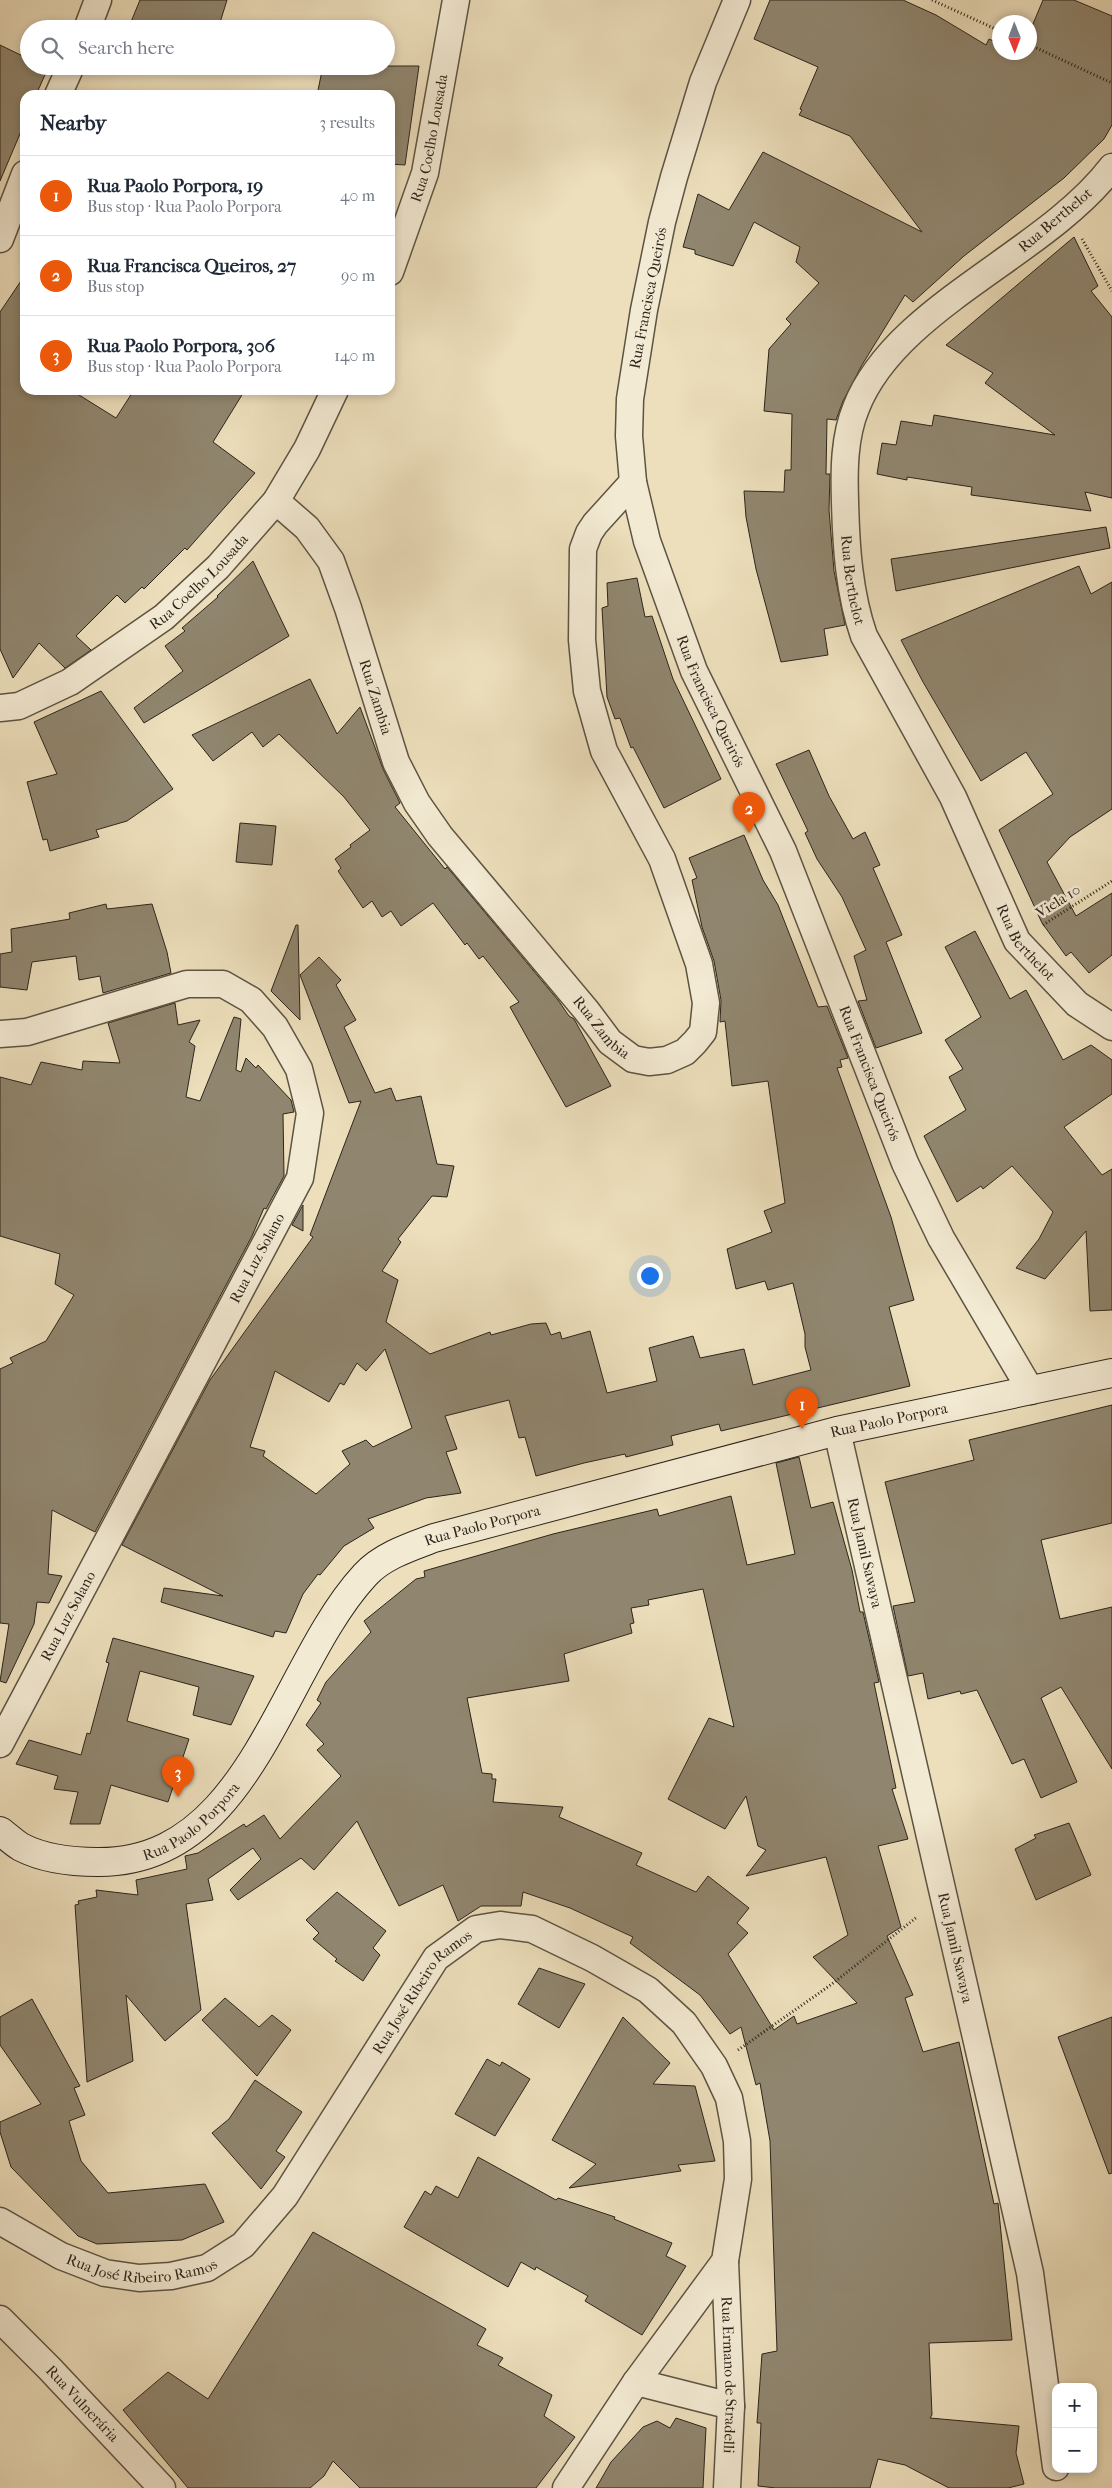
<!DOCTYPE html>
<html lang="en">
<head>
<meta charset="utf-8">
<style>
	:root { --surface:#fff; --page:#f2f2f3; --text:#1f2937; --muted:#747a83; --line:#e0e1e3; --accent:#ea580c }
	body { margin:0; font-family:"IM FELL French Canon",serif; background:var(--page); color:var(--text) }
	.controls { position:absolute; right:15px; bottom:15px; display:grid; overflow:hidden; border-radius:10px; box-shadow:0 2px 8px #0003 }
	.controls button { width:45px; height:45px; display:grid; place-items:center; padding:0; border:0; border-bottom:1px solid var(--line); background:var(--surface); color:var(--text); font:25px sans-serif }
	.compass { position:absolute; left:992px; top:15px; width:45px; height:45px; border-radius:50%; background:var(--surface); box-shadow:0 2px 8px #0003; rotate:179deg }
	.you { position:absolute; left:649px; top:1275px; width:18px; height:18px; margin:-12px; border:4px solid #fff; border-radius:50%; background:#1a73e8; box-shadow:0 0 0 8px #1a73e833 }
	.badge { display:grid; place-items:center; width:32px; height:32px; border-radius:50%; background:var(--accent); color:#fff; font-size:16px; font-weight:700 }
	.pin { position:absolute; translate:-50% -41px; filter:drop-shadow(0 1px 2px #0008) }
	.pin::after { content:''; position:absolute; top:26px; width:18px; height:15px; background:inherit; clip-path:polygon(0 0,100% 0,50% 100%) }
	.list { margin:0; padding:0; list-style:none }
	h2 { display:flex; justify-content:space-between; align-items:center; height:65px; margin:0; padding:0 20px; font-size:21px }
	h2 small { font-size:16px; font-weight:400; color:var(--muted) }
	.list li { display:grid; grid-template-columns:32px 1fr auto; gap:15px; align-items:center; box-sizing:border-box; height:80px; padding:0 20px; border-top:1px solid var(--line) }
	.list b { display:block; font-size:19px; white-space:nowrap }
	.list p { margin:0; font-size:16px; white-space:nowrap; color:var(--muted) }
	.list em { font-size:16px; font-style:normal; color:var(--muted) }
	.icon { flex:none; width:28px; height:28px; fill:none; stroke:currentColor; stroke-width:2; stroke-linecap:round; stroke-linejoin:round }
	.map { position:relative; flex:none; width:1112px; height:2488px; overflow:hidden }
	.search { position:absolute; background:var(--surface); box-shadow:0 2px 8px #0003; left:20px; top:20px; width:375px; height:55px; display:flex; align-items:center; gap:12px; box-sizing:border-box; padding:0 18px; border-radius:28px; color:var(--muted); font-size:19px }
	.panel { position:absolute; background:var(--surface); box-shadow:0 2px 8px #0003; left:20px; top:90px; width:375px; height:305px; border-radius:15px }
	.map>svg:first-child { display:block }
	.building { fill:#90866f; stroke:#2c251b; fill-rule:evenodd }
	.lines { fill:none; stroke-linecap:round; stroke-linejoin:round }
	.street-casing { stroke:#5c5443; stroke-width:29 }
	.secondary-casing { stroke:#2c251b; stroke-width:30 }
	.path { stroke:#2c251b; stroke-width:3; stroke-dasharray:1 2.5; stroke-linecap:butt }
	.street { stroke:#f3ead3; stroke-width:26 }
	.secondary { stroke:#f3ead3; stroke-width:28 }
	.labels { text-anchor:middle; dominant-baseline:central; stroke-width:5; stroke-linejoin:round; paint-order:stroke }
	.street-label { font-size:15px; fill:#2c251b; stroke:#f3ead3 }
</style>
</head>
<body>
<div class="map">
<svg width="1112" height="2488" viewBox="0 0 1112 2488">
	<rect width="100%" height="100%" fill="#eddfbc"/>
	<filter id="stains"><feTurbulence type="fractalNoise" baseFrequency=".004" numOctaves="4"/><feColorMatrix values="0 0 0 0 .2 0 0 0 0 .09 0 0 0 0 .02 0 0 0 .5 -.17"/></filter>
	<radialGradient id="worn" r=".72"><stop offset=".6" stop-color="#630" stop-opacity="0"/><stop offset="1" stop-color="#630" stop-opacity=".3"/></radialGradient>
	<g class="building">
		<polygon points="140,0 227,0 218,29 128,29"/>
		<polygon points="770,0 903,0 936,15 986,45 989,39 1000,44 1000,52 1019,54 1030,52 1030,31 1043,0 1074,0 1112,16 1112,125 1104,139 1064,178 964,256 913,302 905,295 862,365 843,401 836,420 827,419 826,474 830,474 829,510 834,571 845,625 824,629 828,655 781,662 756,569 746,517 744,491 784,492 785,470 791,470 792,414 764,411 769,349 791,324 786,319 819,283 796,262 800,247 754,222 733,266 695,254 695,250 683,247 698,194 729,210 763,152 922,232 850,136 799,115 802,110 800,109 818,67 754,39"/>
		<polygon points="0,45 29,59 29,66 48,68 36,95 25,95 25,122 0,181"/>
		<polygon points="323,66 419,66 405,165 390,164 390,95 317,95"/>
		<polygon points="1074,237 1098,286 1091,291 1112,317 1112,498 1085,492 1091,511 971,495 972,487 907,477 907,480 877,474 882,443 896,445 901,421 932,426 934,415 1055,435 985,383 993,373 946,345"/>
		<polygon points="25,275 25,390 71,390 116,418 134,390 245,390 213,442 255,473 187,550 185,548 144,589 142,587 125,603 117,595 76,636 91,650 65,668 39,643 13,678 0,649 0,312"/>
		<polygon points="1106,527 1110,548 896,591 891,559"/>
		<polygon points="253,561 289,636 144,723 134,708 183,671 165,646 185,631 182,628 218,597 217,596"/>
		<polygon points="1079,566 1091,594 1112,582 1112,809 1070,837 1047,862 1076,916 1112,893 1112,955 1089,973 1071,952 1066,956 1042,923 999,830 1053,794 1026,752 981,781 923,682 901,640"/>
		<polygon points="637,578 645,617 652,616 673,679 721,779 664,808 633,747 631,748 620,718 615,719 607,697 602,608 608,606 607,583"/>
		<polygon points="310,679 337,734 360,707 383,769 400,803 395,807 445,869 447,867 558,1000 569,1016 574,1019 611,1086 566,1107 510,1007 519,1002 483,956 479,959 467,943 465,945 433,903 401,926 391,911 382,917 372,901 363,908 338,871 341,868 335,859 351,847 350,845 370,830 344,797 279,734 263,747 252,732 213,761 192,735"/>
		<polygon points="101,691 173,789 127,821 96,830 99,837 50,851 47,839 43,840 27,782 57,774 34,722"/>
		<polygon points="809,750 829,796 853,839 865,832 880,865 873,868 902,935 886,942 922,1033 876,1048 858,1001 867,1000 854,956 866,950 842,897 817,859 805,833 808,831 776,764"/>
		<polygon points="240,823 276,826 272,865 236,862"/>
		<path d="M 744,835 L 763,880 L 778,905 L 818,1007 L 827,1006 L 848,1058 L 840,1060 L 842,1067 L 837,1068 L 891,1217 L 914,1300 L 889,1307 L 910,1386 L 721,1431 L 719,1424 L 671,1436 L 673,1445 L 626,1457 L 625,1454 L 584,1463 L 536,1476 L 525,1437 L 519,1438 L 509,1400 L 445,1416 L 457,1449 L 446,1452 L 461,1493 L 426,1498 L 368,1519 L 374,1528 L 344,1546 L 320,1575 L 318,1574 L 303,1594 L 286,1633 L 275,1631 L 273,1637 L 161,1602 L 164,1588 L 223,1596 L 122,1545 L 210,1380 L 313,1237 L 310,1235 L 361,1101 L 349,1103 L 300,975 L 319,957 L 341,980 L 336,985 L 356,1020 L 344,1027 L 375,1093 L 391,1088 L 396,1101 L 421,1096 L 437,1164 L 454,1166 L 447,1197 L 432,1196 L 398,1239 L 401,1242 L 382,1271 L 398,1280 L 386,1322 L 430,1354 L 490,1332 L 491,1335 L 531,1324 L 546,1323 L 551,1335 L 560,1332 L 562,1339 L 590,1331 L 607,1393 L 657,1381 L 649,1348 L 693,1336 L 700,1358 L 744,1349 L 753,1385 L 811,1370 L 805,1347 L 805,1334 L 793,1283 L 768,1290 L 765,1281 L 736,1289 L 727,1249 L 772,1232 L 764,1211 L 785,1203 L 768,1081 L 732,1086 L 725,1021 L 720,1022 L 721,1000 L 714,961 L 702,927 L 692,880 L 697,878 L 689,858 ZM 385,1349 L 412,1428 L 373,1447 L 366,1440 L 342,1451 L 350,1464 L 316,1494 L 263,1456 L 265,1451 L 250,1447 L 275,1371 L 329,1402 L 340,1383 L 344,1385 L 357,1363 L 366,1371 Z"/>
		<polygon points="106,904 107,909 152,904 167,952 171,973 103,993 100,976 79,980 76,956 32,962 27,990 0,987 0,954 12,952 11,929 70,919 69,913"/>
		<polygon points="296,925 298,925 300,1020 271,991"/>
		<polygon points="975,931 1010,999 1026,990 1063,1060 1091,1045 1112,1060 1112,1094 1064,1127 1102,1175 1112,1169 1112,1310 1090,1311 1086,1231 1045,1279 1016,1268 1039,1239 1053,1212 1012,1166 983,1189 981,1186 957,1202 924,1136 966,1110 949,1077 963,1069 945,1040 981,1017 945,947"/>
		<polygon points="175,1003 178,1025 200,1020 189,1042 195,1046 186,1097 200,1101 234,1017 241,1019 236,1070 241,1072 246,1058 256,1068 258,1065 291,1100 294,1112 283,1114 284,1176 266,1209 264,1208 252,1236 95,1532 52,1510 48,1574 62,1576 49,1603 37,1602 34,1624 6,1683 0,1681 9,1624 0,1623 0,1369 13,1363 10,1358 46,1341 74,1295 55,1284 60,1254 0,1236 0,1077 31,1085 41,1062 82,1070 83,1061 120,1063 108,1023"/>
		<polygon points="303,1205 303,1231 292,1225"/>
		<polygon points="1112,1405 1112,1523 1041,1540 1060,1619 1112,1607 1112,1769 1061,1687 1041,1698 1077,1782 1041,1798 1024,1759 1012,1764 977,1690 961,1694 960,1691 928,1699 923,1673 908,1676 893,1606 915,1602 885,1482 974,1460 969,1440"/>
		<path d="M 799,1457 L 811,1508 L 833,1502 L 852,1570 L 860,1612 L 863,1612 L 879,1682 L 874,1683 L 896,1788 L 892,1789 L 908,1839 L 878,1846 L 901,1927 L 887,1936 L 913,1995 L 905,1998 L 923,2052 L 959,2042 L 994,2204 L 998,2203 L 1012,2340 L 929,2343 L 932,2415 L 930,2418 L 1019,2426 L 1016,2453 L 1024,2484 L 1008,2488 L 949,2488 L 905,2465 L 878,2459 L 870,2488 L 776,2488 L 758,2486 L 761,2423 L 757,2423 L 762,2354 L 777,2351 L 770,2141 L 760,2083 L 756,2085 L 741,2027 L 730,2034 L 700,1995 L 630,1943 L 633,1937 L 570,1908 L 523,1892 L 521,1906 L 481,1906 L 458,1921 L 443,1885 L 399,1906 L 357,1821 L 314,1870 L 301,1858 L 238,1900 L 230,1890 L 261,1859 L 253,1848 L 208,1879 L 213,1900 L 186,1904 L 201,2010 L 165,2041 L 126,1995 L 133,2061 L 87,2082 L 75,1905 L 79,1904 L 78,1901 L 97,1897 L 96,1890 L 138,1895 L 136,1880 L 187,1869 L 185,1856 L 198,1853 L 244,1824 L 246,1827 L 264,1815 L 280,1839 L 341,1776 L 317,1750 L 324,1744 L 306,1725 L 321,1703 L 317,1700 L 326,1682 L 371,1632 L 364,1621 L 416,1579 L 425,1577 L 424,1571 L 553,1534 L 657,1509 L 659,1516 L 731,1496 L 747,1565 L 795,1554 L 776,1463 ZM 703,1589 L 734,1727 L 709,1718 L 668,1799 L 725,1829 L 746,1796 L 758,1846 L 766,1850 L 746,1876 L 826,1857 L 848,1935 L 813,1957 L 857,2003 L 797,2024 L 794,2016 L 774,2030 L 728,1954 L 748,1933 L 737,1923 L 749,1908 L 708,1876 L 696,1892 L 636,1865 L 642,1853 L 559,1817 L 563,1807 L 493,1802 L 496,1779 L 492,1779 L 492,1774 L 482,1773 L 467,1698 L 569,1681 L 564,1654 L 632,1633 L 630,1624 L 634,1623 L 631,1608 L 649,1605 L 648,1600 Z"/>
		<polygon points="113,1638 254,1676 231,1725 193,1715 199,1687 140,1671 127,1721 189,1739 168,1802 111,1785 100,1824 70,1824 78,1792 54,1789 58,1776 16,1764 29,1740 81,1755 87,1733 90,1734 109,1663 106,1662"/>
		<polygon points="1069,1823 1091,1875 1036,1900 1015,1849 1036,1838 1034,1835"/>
		<polygon points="337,1892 386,1931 373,1948 380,1955 363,1981 335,1961 337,1959 313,1939 319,1933 306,1920"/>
		<polygon points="539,1968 585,1984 559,2028 518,2004"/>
		<polygon points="225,1998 259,2027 272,2015 291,2030 257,2076 202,2020"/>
		<polygon points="32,1999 80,2086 74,2088 85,2115 69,2121 81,2161 108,2193 205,2184 224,2222 182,2240 97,2244 78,2236 11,2167 0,2132 0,2122 41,2104 0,2045 0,2017"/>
		<polygon points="623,2017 670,2063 653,2084 695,2086 715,2161 678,2165 681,2171 569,2188 596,2164 552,2140"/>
		<polygon points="1112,2017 1112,2173 1109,2174 1058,2037"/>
		<polygon points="487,2059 500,2066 502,2062 530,2079 495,2136 455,2114"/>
		<polygon points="255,2080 302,2112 276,2151 285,2157 261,2189 212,2133 229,2119"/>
		<polygon points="478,2157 556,2200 558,2198 615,2217 614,2219 672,2243 666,2256 686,2266 642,2335 585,2301 588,2296 536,2267 535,2270 521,2262 508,2287 404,2227 425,2191 431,2195 436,2186 458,2198"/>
		<polygon points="313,2232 486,2329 477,2345 503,2358 498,2365 552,2395 544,2416 575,2437 536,2488 360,2488 333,2461 324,2476 310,2488 188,2488 123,2410 168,2372 208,2399"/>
		<polygon points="676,2418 706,2428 703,2488 596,2488 611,2462 643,2427 657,2421 670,2428"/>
	</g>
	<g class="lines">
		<g class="street-casing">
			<g id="street">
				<path id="s1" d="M 737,0 L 703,82 L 674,177 L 662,222 L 644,310 L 630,399 L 629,436 L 633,482 L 647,541 L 694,671 L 783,851 L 905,1163 L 941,1238 L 1031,1391"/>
				<polyline points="87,29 98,0"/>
				<polyline points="58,95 71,66"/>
				<path id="s2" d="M 1112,167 C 1045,255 895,307 856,408 C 844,437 844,471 845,501 C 846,546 849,593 864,636 L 953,797 L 1017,941 L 1077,1004 L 1112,1027"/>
				<polyline points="0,239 25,174"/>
				<path id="s3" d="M 390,272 L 425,173 L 456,0"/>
				<path id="s4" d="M 276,501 L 307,528 L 331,561 L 348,608 L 396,762 L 417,803 L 440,836 L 586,1010 L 610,1042 L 633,1059 L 649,1062 L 667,1060 L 685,1052 L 695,1042 L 703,1032 L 706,1003 L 699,964 L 662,859 L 604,751 L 587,691 L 582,640 L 583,549 L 589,533 L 595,524 L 633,482"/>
				<path id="s5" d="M 0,708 L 19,706 L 70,682 L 164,617 L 218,567 L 276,501 L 307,449 L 335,390"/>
				<polyline points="0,1034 27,1032 187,984 223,984 251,1000 275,1027 299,1069 310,1113 300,1178 0,1744"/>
				<path id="s6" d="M 837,1431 L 1030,2273 L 1056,2467"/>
				<path id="s7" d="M 0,2221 L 61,2256 L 105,2273 L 139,2278 L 171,2276 L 207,2268 L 243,2245 L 285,2196 L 436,1958 L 476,1929 L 500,1925 L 532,1929 L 592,1958 L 648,1990 L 684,2023 L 714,2066 L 729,2098 L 737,2141 L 738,2179 L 725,2261 L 636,2382 L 566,2488"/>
				<path id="s8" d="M 725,2261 L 731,2406 L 727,2488"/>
				<path id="s9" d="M 0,2319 L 49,2368 L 162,2488"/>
				<polyline points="636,2382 731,2406"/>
			</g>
		</g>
		<g class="secondary-casing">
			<g id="secondary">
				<path id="s10" d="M 0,1831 C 7,1836 14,1843 21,1847 C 44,1859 73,1862 98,1862 C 251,1863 280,1667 365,1575 C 382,1556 410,1547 434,1538 L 837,1431 L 1112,1373"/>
			</g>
		</g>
		<g class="path">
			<polyline points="932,0 1000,31"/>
			<polyline points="1030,45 1112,83"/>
			<polyline points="1082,239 1112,291"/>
			<polyline points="1043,925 1112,881"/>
			<polyline points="738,2050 832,1984 917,1917"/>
		</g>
		<use href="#street" class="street"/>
		<use href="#secondary" class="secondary"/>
	</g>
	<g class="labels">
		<g class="street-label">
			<text stroke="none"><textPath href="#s3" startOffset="140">Rua Coelho Lousada</textPath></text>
			<text transform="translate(1055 220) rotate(-40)">Rua Berthelot</text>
			<text transform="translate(648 298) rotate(-79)">Rua Francisca Queirós</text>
			<text stroke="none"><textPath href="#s2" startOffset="529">Rua Berthelot</textPath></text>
			<text stroke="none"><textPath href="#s5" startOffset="239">Rua Coelho Lousada</textPath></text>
			<text stroke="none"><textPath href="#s4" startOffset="225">Rua Zambia</textPath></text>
			<text stroke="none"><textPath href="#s1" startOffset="731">Rua Francisca Queirós</textPath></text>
			<text transform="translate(1058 901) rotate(-32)">Viela 10</text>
			<text stroke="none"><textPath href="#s2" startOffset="934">Rua Berthelot</textPath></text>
			<text stroke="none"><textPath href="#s4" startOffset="630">Rua Zambia</textPath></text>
			<text stroke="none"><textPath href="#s1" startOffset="1136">Rua Francisca Queirós</textPath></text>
			<text transform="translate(257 1258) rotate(-62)">Rua Luz Solano</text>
			<text stroke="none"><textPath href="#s10" startOffset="1066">Rua Paolo Porpora</textPath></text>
			<text stroke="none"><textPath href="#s10" startOffset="646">Rua Paolo Porpora</textPath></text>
			<text stroke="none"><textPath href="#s6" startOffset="125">Rua Jamil Sawaya</textPath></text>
			<text transform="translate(68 1616) rotate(-62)">Rua Luz Solano</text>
			<text stroke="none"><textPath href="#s10" startOffset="211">Rua Paolo Porpora</textPath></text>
			<text stroke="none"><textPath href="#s6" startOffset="530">Rua Jamil Sawaya</textPath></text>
			<text stroke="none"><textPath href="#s7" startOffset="575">Rua José Ribeiro Ramos</textPath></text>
			<text stroke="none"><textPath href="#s7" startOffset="154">Rua José Ribeiro Ramos</textPath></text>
			<text stroke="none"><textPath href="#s8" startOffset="114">Rua Ermano de Stradelli</textPath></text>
			<text stroke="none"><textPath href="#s9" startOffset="118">Rua Vulnerária</textPath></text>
		</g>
	</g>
	<rect width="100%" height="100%" filter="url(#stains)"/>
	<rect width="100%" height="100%" fill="url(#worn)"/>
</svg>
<div class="controls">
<button>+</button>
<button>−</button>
</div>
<svg class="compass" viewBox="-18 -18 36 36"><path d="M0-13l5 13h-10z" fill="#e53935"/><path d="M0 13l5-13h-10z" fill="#747a83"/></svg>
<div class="you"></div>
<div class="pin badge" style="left:802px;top:1429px">1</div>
<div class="pin badge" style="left:749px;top:833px">2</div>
<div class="pin badge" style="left:178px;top:1797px">3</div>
<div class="search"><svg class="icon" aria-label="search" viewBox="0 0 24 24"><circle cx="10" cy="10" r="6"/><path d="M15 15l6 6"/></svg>Search here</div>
<section class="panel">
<h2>Nearby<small>3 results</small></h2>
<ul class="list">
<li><span class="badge">1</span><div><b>Rua Paolo Porpora, 19</b><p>Bus stop · Rua Paolo Porpora</p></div><em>40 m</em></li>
<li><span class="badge">2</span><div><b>Rua Francisca Queiros, 27</b><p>Bus stop</p></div><em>90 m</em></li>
<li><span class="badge">3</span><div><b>Rua Paolo Porpora, 306</b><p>Bus stop · Rua Paolo Porpora</p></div><em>140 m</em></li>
</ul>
</section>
</div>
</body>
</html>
